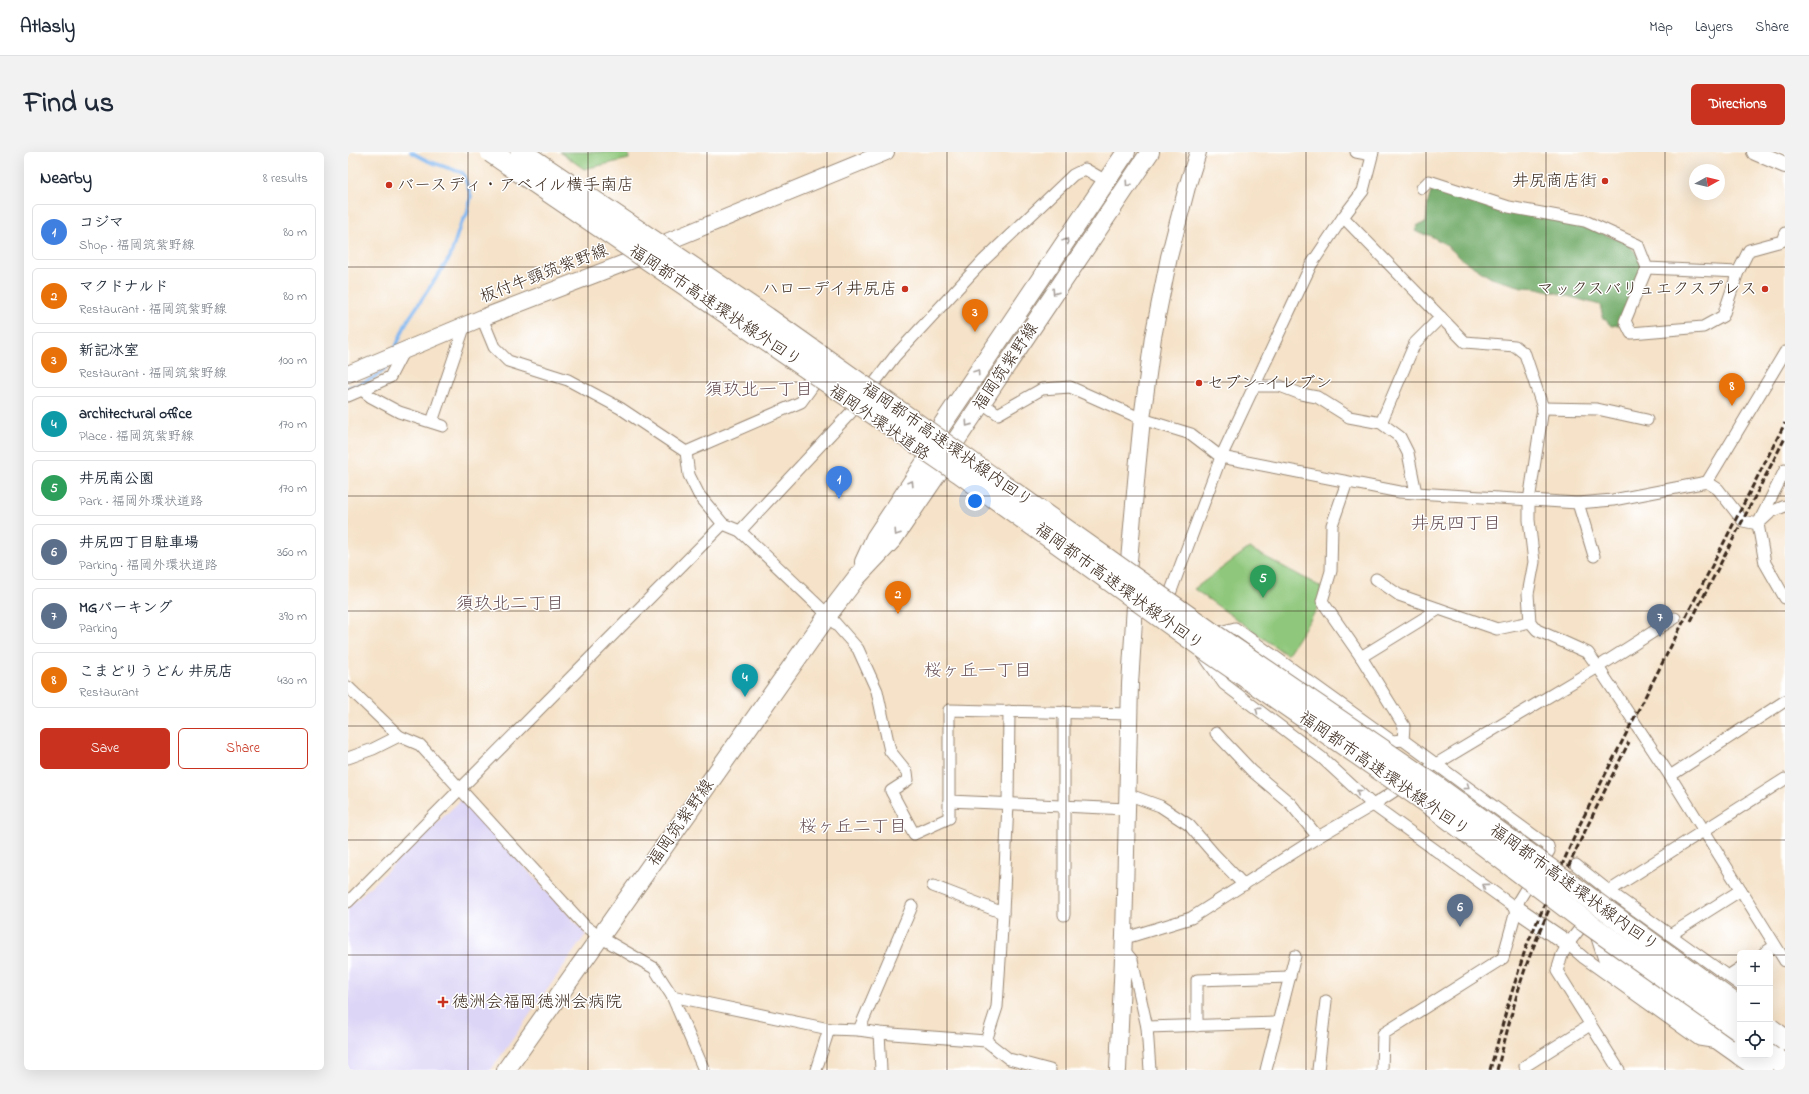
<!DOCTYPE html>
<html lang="en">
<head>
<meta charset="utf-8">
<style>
	:root { --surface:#fff; --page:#f2f2f3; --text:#1f2937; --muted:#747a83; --line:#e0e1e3; --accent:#c8321e }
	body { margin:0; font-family:"Indie Flower","Klee One",sans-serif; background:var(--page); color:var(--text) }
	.controls { position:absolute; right:12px; bottom:12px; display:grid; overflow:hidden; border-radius:6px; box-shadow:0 4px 16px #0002 }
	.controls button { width:36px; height:36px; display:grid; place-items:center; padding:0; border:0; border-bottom:1px solid var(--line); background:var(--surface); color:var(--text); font:20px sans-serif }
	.compass { position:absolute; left:1341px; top:12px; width:36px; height:36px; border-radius:50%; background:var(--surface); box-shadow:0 4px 16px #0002; rotate:82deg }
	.you { position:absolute; left:627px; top:349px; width:14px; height:14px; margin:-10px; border:3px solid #fff; border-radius:50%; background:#1a73e8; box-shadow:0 0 0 6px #1a73e833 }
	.badge { display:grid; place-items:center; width:26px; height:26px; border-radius:50%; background:var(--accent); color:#fff; font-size:13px; font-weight:700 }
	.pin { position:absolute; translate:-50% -33px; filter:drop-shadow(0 1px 2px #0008) }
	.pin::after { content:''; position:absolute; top:21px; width:14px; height:12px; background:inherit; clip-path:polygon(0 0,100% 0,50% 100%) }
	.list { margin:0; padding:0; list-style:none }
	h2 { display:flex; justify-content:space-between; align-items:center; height:52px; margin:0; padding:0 16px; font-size:17px }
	h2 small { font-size:13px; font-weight:400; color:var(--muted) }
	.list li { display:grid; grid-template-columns:26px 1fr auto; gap:12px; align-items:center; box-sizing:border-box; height:56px; margin:0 8px 8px; padding:0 8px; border:1px solid var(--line); border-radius:6px }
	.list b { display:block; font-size:15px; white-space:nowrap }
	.list p { margin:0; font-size:13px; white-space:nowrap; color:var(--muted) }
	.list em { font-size:13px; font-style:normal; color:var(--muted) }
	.actions { display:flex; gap:8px; padding:12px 16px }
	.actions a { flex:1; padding:9px 0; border:1px solid var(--accent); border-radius:6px; text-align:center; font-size:14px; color:var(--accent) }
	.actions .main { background:var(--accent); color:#fff }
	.icon { flex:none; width:22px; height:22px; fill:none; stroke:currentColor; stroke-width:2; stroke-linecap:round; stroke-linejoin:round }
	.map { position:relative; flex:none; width:1437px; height:918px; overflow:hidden; border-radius:6px }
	header { display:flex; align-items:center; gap:24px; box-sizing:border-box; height:56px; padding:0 20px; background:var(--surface); border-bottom:1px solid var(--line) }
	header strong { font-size:19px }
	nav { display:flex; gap:22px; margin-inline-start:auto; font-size:14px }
	.intro { display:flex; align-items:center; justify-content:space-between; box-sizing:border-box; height:96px; padding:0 24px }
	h1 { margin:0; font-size:28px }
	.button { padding:10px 18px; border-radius:6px; background:var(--accent); color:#fff; font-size:14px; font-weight:700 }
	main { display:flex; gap:24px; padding:0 24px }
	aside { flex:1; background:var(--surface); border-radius:6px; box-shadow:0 4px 16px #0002 }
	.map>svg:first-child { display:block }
	.built { fill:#ddd5f6 }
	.green { fill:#8fc77b; stroke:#65784c }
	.forest { fill:#73ac6b; stroke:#576b44 }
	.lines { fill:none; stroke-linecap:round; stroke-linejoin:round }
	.stream { stroke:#83b9f2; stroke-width:3.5 }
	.street-casing { stroke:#988673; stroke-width:13 }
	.secondary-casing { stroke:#988673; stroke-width:18 }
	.primary-casing { stroke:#988673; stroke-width:20 }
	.highway-casing { stroke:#988673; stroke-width:23 }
	.street { stroke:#fff; stroke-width:11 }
	.secondary { stroke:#fff; stroke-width:16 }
	.primary { stroke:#fff; stroke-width:18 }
	.highway { stroke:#fff; stroke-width:21 }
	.rail { stroke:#3b2a1e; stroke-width:3; stroke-dasharray:6 3; stroke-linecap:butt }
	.highway-bridge-casing { stroke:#988673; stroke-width:23; stroke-linecap:butt }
	.highway-bridge { stroke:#fff; stroke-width:21 }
	.oneway { stroke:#a79f9a }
	.grid { fill:none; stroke:#3b2a1e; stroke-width:1; stroke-opacity:0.55 }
	.poi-dot { fill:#c8321e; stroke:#fff; stroke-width:1.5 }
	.labels { text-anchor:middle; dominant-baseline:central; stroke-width:3; stroke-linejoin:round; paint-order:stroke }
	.poi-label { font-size:17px; fill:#3b2a1e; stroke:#fff; text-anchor:end }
	.street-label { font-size:17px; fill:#3b2a1e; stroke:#fff }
	.neighbourhood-label { font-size:18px; fill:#695257; stroke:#fff }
</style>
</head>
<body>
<header>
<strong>Atlasly</strong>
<nav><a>Map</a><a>Layers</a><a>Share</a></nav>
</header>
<div class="intro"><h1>Find us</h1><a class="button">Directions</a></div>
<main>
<aside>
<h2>Nearby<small>8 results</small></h2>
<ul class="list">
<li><span class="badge" style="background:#3f7fe0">1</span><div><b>コジマ</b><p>Shop · 福岡筑紫野線</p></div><em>80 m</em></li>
<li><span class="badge" style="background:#e8710a">2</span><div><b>マクドナルド</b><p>Restaurant · 福岡筑紫野線</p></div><em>80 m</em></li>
<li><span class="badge" style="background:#e8710a">3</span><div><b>新記冰室</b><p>Restaurant · 福岡筑紫野線</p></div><em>100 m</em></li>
<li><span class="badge" style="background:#0f9aa8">4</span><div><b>architectural office</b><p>Place · 福岡筑紫野線</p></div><em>170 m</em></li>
<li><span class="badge" style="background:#2e9e5b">5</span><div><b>井尻南公園</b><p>Park · 福岡外環状道路</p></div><em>170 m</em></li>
<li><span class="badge" style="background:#5c6f8a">6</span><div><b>井尻四丁目駐車場</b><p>Parking · 福岡外環状道路</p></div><em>360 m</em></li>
<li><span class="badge" style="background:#5c6f8a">7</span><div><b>MGパーキング</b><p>Parking</p></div><em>390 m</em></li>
<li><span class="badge" style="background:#e8710a">8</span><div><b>こまどりうどん 井尻店</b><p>Restaurant</p></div><em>430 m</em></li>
</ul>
<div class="actions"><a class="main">Save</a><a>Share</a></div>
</aside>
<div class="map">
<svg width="1437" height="918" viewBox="0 0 1437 918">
	<rect width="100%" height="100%" fill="#fff"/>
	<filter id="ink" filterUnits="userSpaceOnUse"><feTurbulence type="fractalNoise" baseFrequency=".025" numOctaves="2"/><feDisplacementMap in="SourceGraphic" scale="8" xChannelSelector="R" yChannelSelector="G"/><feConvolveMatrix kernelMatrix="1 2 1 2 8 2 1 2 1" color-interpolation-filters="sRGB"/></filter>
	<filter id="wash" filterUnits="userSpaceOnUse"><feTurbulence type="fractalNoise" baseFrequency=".012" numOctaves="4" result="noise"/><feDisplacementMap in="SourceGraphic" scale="16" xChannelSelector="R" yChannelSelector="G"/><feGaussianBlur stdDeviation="0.9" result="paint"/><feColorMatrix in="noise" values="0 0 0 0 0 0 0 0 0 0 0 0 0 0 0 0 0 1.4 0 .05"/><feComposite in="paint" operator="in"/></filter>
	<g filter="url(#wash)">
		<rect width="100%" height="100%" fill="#f5e2c8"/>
		<polygon class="built" points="114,647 238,782 143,918 0,918 0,756"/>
		<g class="green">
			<polygon points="212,0 280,0 281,7 236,17"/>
			<polygon points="901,396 973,435 971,454 939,503 846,437"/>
		</g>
		<polygon class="forest" points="1089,34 1109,44 1128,50 1229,72 1233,75 1246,78 1280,92 1289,102 1294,117 1278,161 1271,173 1263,174 1255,165 1252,153 1190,136 1174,135 1143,126 1115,108 1097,92 1081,83 1073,82 1067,79 1070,73 1078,71 1080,50 1084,36"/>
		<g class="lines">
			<g class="stream">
				<polyline points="47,197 58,171 102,105 112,74 119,62 123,44 115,21 80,9 63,0"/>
				<path d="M 0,236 C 13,232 34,225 41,211"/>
			</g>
		</g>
	</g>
	<g filter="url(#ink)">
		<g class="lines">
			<g class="street-casing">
				<g id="street">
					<polyline points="1008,0 1024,3"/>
					<polyline points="1074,36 1081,29 1161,55 1237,69 1290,93 1299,116 1390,120"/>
					<polyline points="995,65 1117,190 1167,194 1177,202 1195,256 1181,349 1181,368 1186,410 1180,442 1182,470 1189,478 1240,501 1250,515 1327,466"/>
					<polyline points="1299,116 1277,169 1283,181 1355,175 1375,164 1390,120 1401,98 1434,89 1437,81"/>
					<polyline points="134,166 146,195 160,209 220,228 272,256 338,300 341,323 351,343 375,372 392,379 480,463 510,497 529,539 542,599 559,620 560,628 543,639 566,682 601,666 601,649"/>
					<polyline points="56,198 42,225 14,238 23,245 51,260 95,274"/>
					<polyline points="907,234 932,234 953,242 969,245 1001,265 1033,271 1052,285 1060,301 1068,341"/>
					<polyline points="0,244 14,238"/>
					<polyline points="634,251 650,262 694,237 722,235 794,267 843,282 873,305 1052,340 1230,351 1265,348 1359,330 1370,337 1395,369 1410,372 1423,360 1437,354"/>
					<polyline points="1195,256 1249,257 1299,268"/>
					<polyline points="84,270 117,173"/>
					<polyline points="1033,271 1067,191 1093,165"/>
					<polyline points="338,300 453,250 469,228"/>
					<polyline points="1437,318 1410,372 1417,411 1437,446"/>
					<polyline points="999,330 984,373 983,419 974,449 1013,505 1056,574 1055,588 1200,694 1201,699 1171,748 1155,806 1035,882 1034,918"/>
					<polyline points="1359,330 1437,200"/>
					<polyline points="1230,351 1246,404"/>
					<polyline points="392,379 508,255 547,204 635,109 725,23 737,17 758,29"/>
					<polyline points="1028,427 1051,443 1149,477 1182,470"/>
					<polyline points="820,447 873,305 963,113 995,65 1015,39 1025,0"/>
					<polyline points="868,481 887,476 1044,589 1055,588"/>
					<polyline points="854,501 876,532 974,606 1025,653 1169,757"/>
					<polyline points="1013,505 1091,457"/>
					<polyline points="0,535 51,584 72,593 237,774 252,785 306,816 324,844 356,918"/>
					<polyline points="868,581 904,619 942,651 970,685"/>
					<polyline points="0,606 25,597 51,584"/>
					<polyline points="1322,624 1437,549"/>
					<polyline points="779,642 812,654 841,673 866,702 896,733"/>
					<polyline points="779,657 601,649 601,558 782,562"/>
					<polyline points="1228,713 1261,739 1392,833"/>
					<polyline points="585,734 655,761"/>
					<polyline points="0,750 375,372"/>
					<polyline points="716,763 716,560"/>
					<polyline points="1322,783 1393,738"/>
					<polyline points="776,784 784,784 843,766 970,685 1025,653 1088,612 1250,515 1322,624 1437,809"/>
					<polyline points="1220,792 1236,806 1351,888 1370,891"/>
					<polyline points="775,797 784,808 799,875 802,918"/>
					<polyline points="1416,801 1427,794"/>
					<polyline points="1380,824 1392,816"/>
					<polyline points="324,844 481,877 511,878 531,881 638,889 661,907 702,918"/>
					<polyline points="849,874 849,828 942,825"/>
					<polyline points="799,875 929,871"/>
					<polyline points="511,878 564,754"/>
					<polyline points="531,881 533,918"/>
					<polyline points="638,889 649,855 655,761 660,651 661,559"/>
					<polyline points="1177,914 1242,873"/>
					<polyline points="468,918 481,877"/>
					<polyline points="918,918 947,804"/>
					<polyline points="970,918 978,849"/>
					<polyline points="1271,918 1209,819 1214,803 1220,792 1261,739 1437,627"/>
				</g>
			</g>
			<g class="secondary-casing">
				<g id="secondary">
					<polyline points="1407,0 1437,13"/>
					<polyline points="0,222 134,166 292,105 316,91 538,0"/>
					<polyline points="1169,757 1220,792"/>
					<polyline points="770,918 776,784 782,532 787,453 780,420 789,318 794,267 805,185 821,105 839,35 850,0"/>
				</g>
			</g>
			<g class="primary-casing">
				<g id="primary">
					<polyline points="516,410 527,386 580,306 590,279 778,0"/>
					<polyline points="158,918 480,463 509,425 545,387 594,315 605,293 802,0"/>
				</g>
			</g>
			<g class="highway-casing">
				<g id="highway">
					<polyline points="1252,779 1262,810 1392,902"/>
					<polyline points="1422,902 1437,913"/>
					<polyline points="1393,903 1414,918"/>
				</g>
			</g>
			<use href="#street" class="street"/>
			<use href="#secondary" class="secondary"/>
			<use href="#primary" class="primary"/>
			<use href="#highway" class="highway"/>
			<g class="rail">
				<polyline points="1343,469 1437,286"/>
				<polyline points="1142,918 1159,856 1178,795 1232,672 1437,271"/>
				<path d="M 1149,918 C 1160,877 1169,835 1185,796 C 1213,726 1247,658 1281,590"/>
			</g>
			<g class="highway-bridge-casing">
				<g id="highway-bridge">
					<polyline points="143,0 611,320 860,499 1079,650 1238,770 1392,879"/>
					<polyline points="173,0 419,166 869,485 1090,636 1392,856"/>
					<polyline points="1422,877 1437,888"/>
				</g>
			</g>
			<use href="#highway-bridge" class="highway-bridge"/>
		</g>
		<defs><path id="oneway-chevron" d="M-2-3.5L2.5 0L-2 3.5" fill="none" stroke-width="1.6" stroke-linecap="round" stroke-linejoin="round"/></defs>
		<g class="oneway">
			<use href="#oneway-chevron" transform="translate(780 32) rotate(124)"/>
			<use href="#oneway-chevron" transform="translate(718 89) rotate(-56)"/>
			<use href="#oneway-chevron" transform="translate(707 140) rotate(123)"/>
			<use href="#oneway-chevron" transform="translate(629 220) rotate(-56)"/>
			<use href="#oneway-chevron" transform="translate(620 272) rotate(125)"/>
			<use href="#oneway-chevron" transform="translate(563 331) rotate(-57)"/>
			<use href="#oneway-chevron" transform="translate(549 381) rotate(124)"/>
			<use href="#oneway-chevron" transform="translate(910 558) rotate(-143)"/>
			<use href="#oneway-chevron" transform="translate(1119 635) rotate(36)"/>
			<use href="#oneway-chevron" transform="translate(1011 640) rotate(-138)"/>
			<use href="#oneway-chevron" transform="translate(1137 734) rotate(-144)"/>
		</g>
	</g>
	<path class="grid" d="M 120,0 L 120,918M 240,0 L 240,918M 359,0 L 359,918M 479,0 L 479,918M 599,0 L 599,918M 718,0 L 718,918M 838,0 L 838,918M 958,0 L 958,918M 1078,0 L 1078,918M 1198,0 L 1198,918M 1317,0 L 1317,918M 0,115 L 1437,115M 0,230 L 1437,230M 0,344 L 1437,344M 0,459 L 1437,459M 0,574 L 1437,574M 0,688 L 1437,688M 0,803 L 1392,803M 1422,803 L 1437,803"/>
	<g class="poi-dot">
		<circle cx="1257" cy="29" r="4"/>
		<circle cx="41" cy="33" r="4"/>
		<circle cx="557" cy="137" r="4"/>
		<circle cx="1417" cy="137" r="4"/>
		<circle cx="851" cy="231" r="4"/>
		<path d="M93 844h4v4h4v4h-4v4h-4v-4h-4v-4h4z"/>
	</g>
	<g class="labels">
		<g class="poi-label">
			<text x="1249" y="29">井尻商店街</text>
			<text x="49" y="33" text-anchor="start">バースディ・アベイル横手南店</text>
			<text x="549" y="137">ハローデイ井尻店</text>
			<text x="1409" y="137">マックスバリュエクスプレス</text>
			<text x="859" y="231" text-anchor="start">セブン-イレブン</text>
			<text x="104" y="850" text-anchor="start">徳洲会福岡徳洲会病院</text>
		</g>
		<g class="street-label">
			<text transform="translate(196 122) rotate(-21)">板付牛頸筑紫野線</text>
			<text transform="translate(367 154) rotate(34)">福岡都市高速環状線外回り</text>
			<text transform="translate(658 215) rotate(-56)">福岡筑紫野線</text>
			<text transform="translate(531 271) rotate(35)">福岡外環状道路</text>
			<text transform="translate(599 293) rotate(35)">福岡都市高速環状線内回り</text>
			<text transform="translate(771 435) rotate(36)">福岡都市高速環状線外回り</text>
			<text transform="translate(1036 622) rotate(35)">福岡都市高速環状線外回り</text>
			<text transform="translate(333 671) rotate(-55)">福岡筑紫野線</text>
			<text transform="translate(1226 736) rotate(36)">福岡都市高速環状線内回り</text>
		</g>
		<g class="neighbourhood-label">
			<text x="411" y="239">須玖北一丁目</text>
			<text x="1108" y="373">井尻四丁目</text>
			<text x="162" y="453">須玖北二丁目</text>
			<text x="630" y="520">桜ヶ丘一丁目</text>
			<text x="505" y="676">桜ヶ丘二丁目</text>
		</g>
	</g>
</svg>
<div class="controls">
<button>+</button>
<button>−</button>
<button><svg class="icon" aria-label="locate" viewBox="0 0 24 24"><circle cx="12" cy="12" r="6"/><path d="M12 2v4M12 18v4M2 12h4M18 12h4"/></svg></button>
</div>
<svg class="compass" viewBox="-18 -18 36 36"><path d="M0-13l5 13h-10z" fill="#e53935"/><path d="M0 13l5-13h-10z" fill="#747a83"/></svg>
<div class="you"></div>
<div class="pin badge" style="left:491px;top:347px;background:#3f7fe0">1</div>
<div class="pin badge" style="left:550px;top:462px;background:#e8710a">2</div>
<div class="pin badge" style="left:627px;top:180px;background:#e8710a">3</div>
<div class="pin badge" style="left:397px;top:545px;background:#0f9aa8">4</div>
<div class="pin badge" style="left:915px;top:446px;background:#2e9e5b">5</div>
<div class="pin badge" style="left:1112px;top:775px;background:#5c6f8a">6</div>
<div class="pin badge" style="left:1312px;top:485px;background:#5c6f8a">7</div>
<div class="pin badge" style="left:1384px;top:254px;background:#e8710a">8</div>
</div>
</main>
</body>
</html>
